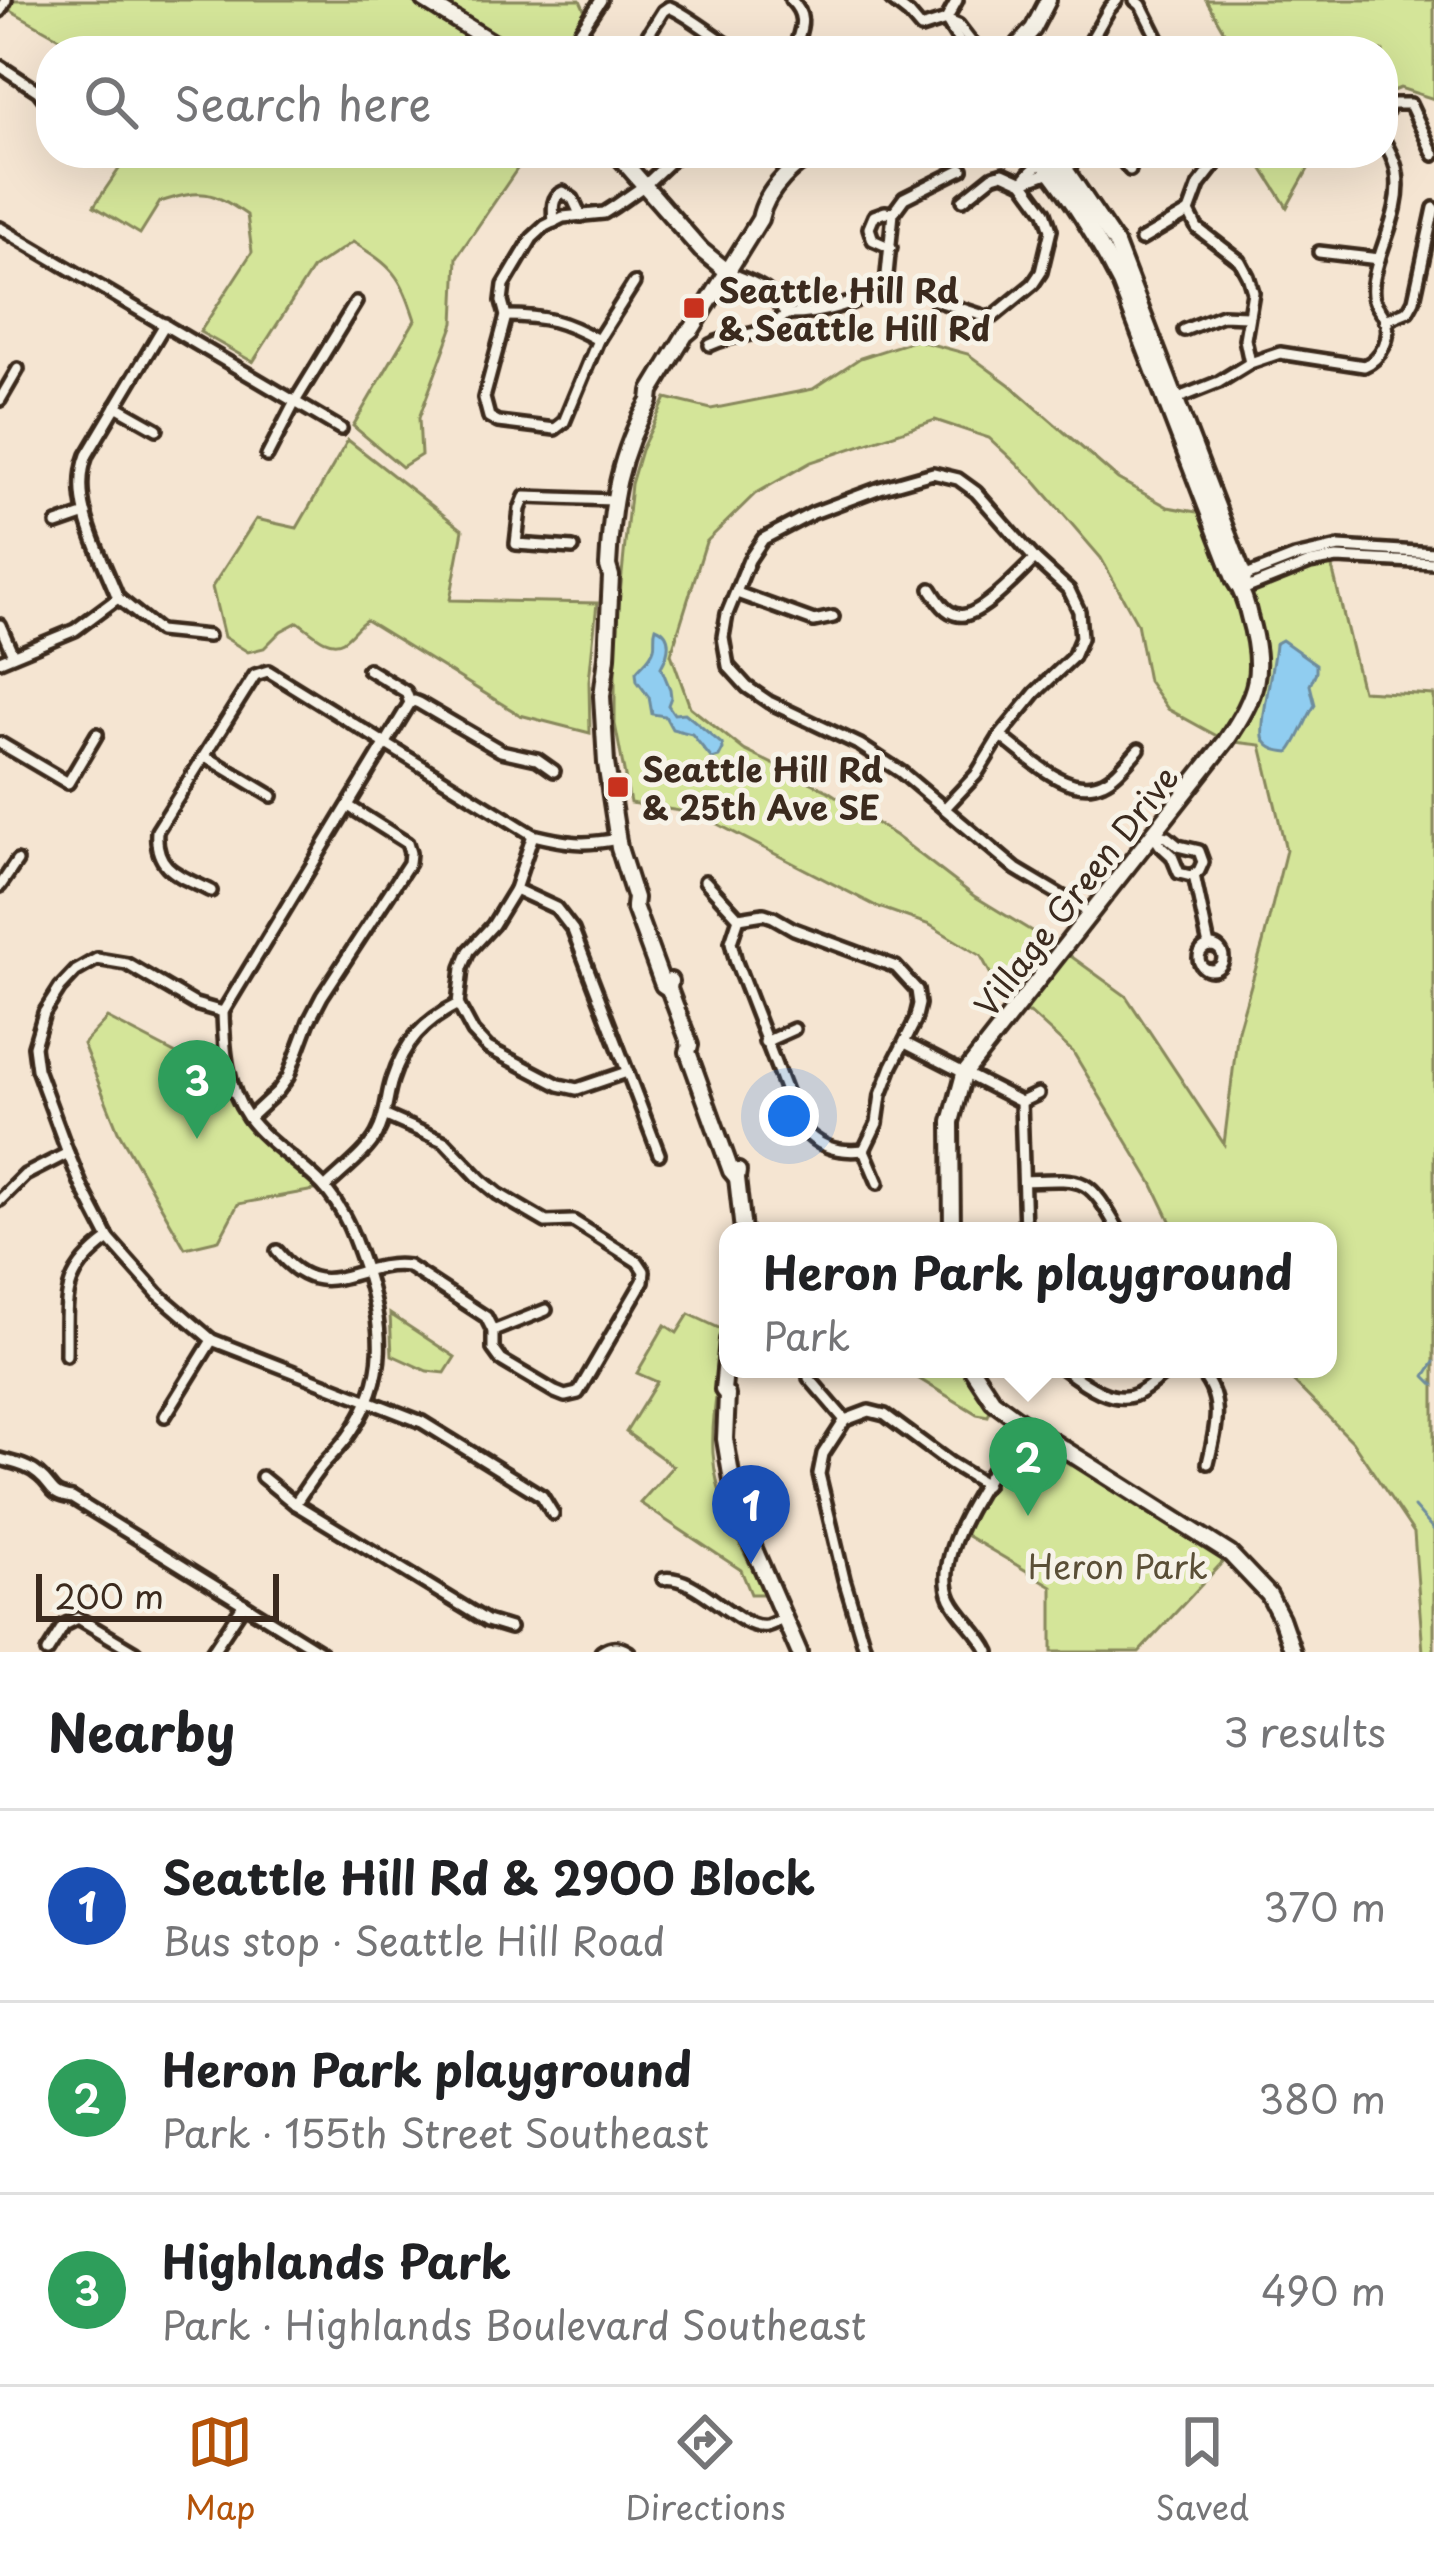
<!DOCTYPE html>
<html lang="en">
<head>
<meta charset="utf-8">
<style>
	:root { --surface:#fff; --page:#f6f6f6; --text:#202124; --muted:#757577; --line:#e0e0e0; --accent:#b45309 }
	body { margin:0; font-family:"Playpen Sans",sans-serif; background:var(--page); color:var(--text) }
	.scale { position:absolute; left:36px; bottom:30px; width:243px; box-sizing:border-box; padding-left:12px; border:6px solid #3b2a1e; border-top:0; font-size:33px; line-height:42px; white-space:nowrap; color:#3b2a1e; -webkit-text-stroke:9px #f7f3e8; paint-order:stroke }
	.you { position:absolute; left:789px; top:1116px; width:42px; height:42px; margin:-30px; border:9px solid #fff; border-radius:50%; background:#1a73e8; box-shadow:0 0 0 18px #1a73e833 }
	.badge { display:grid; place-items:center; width:78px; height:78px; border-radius:50%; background:var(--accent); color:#fff; font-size:39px; font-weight:700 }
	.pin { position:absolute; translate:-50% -99px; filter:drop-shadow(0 3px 6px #0008) }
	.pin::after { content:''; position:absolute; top:63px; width:42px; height:36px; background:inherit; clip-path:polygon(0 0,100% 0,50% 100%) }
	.popup { position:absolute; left:719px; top:1222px; width:618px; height:156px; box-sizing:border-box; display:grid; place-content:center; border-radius:24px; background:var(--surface); filter:drop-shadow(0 3px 9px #0005); font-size:39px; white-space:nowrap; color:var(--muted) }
	.popup b { font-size:45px; color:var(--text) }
	.popup::after { content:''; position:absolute; left:50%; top:100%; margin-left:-24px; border:24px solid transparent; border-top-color:var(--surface) }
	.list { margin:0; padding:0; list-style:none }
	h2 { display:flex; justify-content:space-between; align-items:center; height:156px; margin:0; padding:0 48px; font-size:51px }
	h2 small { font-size:39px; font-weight:400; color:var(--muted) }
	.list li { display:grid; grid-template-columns:78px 1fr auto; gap:36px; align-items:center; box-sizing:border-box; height:192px; padding:0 48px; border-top:3px solid var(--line) }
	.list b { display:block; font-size:45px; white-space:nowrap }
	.list p { margin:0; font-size:39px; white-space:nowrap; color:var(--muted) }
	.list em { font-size:39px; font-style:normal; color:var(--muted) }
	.icon { flex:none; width:66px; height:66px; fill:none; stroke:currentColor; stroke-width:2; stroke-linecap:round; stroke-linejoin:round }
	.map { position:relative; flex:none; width:1434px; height:1652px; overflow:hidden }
	.search { position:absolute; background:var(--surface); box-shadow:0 12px 48px #0002; left:36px; right:36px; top:36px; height:132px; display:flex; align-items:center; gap:30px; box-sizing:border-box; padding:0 42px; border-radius:48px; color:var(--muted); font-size:45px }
	.sheet { height:732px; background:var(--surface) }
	nav { display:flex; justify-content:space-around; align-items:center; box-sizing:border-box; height:168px; border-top:3px solid var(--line); background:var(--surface); font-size:33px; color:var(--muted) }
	nav a { display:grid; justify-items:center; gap:6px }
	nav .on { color:var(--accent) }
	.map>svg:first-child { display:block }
	.green { fill:#d4e599; stroke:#88885c; stroke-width:3; fill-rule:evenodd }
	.water { fill:#90cdf0; stroke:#6e8c9c; stroke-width:3 }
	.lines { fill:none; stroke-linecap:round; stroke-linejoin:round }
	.stream { stroke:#6e8c9c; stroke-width:3 }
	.street-casing { stroke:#3b2a1e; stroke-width:18 }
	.secondary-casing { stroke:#3b2a1e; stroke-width:22 }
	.street { stroke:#f7f3e8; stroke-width:9 }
	.secondary { stroke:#f7f3e8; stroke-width:14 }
	.poi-dot { fill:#c8321e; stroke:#f7f3e8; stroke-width:4.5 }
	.labels { text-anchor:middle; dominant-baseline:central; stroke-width:10; stroke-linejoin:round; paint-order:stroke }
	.poi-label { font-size:33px; font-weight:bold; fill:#3b2a1e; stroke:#f7f3e8; text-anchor:start }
	.street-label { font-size:33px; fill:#3b2a1e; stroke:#f7f3e8 }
	.park-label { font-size:33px; fill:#5a4f37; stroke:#f7f3e8 }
</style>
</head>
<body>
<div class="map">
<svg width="1434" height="1652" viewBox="0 0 1434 1652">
	<rect width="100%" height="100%" fill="#f5e5d2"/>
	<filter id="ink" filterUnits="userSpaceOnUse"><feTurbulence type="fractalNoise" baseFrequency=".00833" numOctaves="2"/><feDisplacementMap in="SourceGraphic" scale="24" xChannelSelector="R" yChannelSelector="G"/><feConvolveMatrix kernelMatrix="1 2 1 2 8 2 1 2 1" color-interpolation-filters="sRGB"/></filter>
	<g filter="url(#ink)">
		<g class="green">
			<polygon points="13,0 580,0 589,20 567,51 83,51 8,9"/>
			<polygon points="1206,0 1434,0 1434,99 1400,88 1383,95 1383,51 1235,51"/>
			<path d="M 130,153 L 528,153 L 457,257 L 454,323 L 419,418 L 421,455 L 402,467 L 353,426 L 415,320 C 400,274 393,267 353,242 L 313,268 L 253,362 L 200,332 L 252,252 L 247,215 C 211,190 202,189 160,202 L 140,234 L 94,206 Z"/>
			<polygon points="1266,153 1317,153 1287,207 1259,163"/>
			<path d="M 916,340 L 968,354 L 1010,385 L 1118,479 L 1168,507 L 1208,514 L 1242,590 L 1330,559 L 1362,691 L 1434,695 L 1434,1652 L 1423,1652 L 1414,1533 L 1352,1441 L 1281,1369 L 1328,1369 L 1328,1231 L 1175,1231 L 1152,1183 L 1073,1052 L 1030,1013 L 1012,1014 L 981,956 L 930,925 L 876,906 L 698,814 L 630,803 L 615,724 L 615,644 L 631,484 L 641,450 L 666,398 L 711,409 L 813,389 L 860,358 ZM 935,420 L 989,438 L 1033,479 L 1101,558 L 1137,623 L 1148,681 L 1168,709 L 1226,741 L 1261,745 L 1286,850 L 1263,943 L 1238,1030 L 1224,1144 L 1126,996 L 1061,949 L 974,896 L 896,836 L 828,791 L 744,750 L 690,707 L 671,654 L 706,542 L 755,494 L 811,462 Z"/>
			<path d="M 348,440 L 463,530 L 450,600 L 597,603 L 589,681 L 590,733 L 520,715 L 366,620 C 358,625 351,636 343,641 C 328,650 310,630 298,622 L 281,631 L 264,648 L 248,652 L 224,637 L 212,587 L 256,519 L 297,528 Z"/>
			<polygon points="107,1018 184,1058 224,1051 249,1118 325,1188 238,1204 219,1240 185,1248 118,1131 83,1044"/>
			<polygon points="390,1314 455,1357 445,1373 427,1371 392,1355"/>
			<path d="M 689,1314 L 725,1331 C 721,1370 711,1413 713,1453 C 716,1504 742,1549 765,1594 L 751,1594 L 741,1570 L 640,1503 L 673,1466 L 626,1432 L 657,1382 L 637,1373 L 665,1325 L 677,1333 Z"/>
			<polygon points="909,1369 972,1369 993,1401 988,1416 977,1414 908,1372"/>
			<polygon points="1023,1423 1230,1554 1139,1652 1052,1652 1052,1586 959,1531"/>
		</g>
		<g class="water">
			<path d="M 656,627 C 674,634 669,653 661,667 L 670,689 L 671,697 L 668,705 L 674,714 L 685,713 L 722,744 L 723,749 L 719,757 L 712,759 L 692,734 L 672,729 L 665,716 L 652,714 L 649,697 L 637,681 L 636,672 C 642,664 651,659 654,648 C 656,640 653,635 656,627 Z"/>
			<path d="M 1282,640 L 1316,664 L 1316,672 L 1310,685 L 1315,705 C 1306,718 1297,745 1289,752 C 1279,751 1270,750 1264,740 C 1258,729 1274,664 1275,644 Z"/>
		</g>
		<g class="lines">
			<g class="stream">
				<polyline points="1434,1362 1425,1376 1434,1385"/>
				<polyline points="1414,1507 1434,1530"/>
			</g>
			<g class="street-casing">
				<g id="street">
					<path d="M 791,0 C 809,18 800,30 794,51"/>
					<polyline points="891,0 909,14 921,28 946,20 957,0"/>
					<polyline points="1135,0 1141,5 1164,51"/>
					<polyline points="0,11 6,0"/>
					<polyline points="946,20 958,25 978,51"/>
					<polyline points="946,20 965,51"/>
					<polyline points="567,51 601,0"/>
					<path d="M 638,51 L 663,11 L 669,7 C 689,15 717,39 738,51"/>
					<polyline points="1085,51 1109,9 1117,0"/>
					<polyline points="0,66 38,91 51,108"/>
					<polyline points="1383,116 1392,104 1410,104 1434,155"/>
					<polyline points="1117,153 1130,170"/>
					<polyline points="1224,153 1199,185 1189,212 1197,228 1240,261 1248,276 1253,292 1245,339 1250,363"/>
					<polyline points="1023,182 1072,164 1080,153"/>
					<path d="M 1023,182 C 1032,165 1050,160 1067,153"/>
					<path d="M 554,222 C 553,210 551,197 563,192 L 573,199 L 581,216"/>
					<polyline points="0,228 341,429"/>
					<polyline points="1141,240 1189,212"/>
					<polyline points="891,248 873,240 869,228 874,216 885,212 893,213"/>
					<polyline points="1319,252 1379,259"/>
					<path d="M 728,272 C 759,286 766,284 786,314"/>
					<polyline points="634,283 598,340 564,422 555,429 498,422 489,417 484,398 506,316 502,301 504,285 532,238 545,226 563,217 604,213 615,206 645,185 679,153"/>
					<polyline points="935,300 987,317 994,316 1033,284 1041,272 1051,230 1045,212 1023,182 1003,173 993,176 963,200"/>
					<path d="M 786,314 C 818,315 860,303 886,285 L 893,213 L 904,198 L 962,169"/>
					<path d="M 506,316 C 545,316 564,321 598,340"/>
					<polyline points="1386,320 1408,311 1414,300 1434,208"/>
					<polyline points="1184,330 1222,315 1247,316"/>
					<path d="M 710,345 C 740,330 759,342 786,314"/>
					<path d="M 1176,399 L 1219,382 L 1250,363 L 1280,353 L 1364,366 C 1381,359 1393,336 1385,319 C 1378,304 1371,304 1373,284 C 1378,247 1403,212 1397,173 C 1396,161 1388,149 1383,138"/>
					<polyline points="0,400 18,369"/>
					<polyline points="116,406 157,429"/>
					<polyline points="267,456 296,400 356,302"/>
					<polyline points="57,524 86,514"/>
					<polyline points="573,548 516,544 520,509 525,497 613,500"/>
					<polyline points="1241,578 1295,557 1339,547 1434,553"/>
					<path d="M 931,589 C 938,600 945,613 958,615 C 978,620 1020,573 1035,559"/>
					<polyline points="1242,590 1310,563 1337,558 1434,563"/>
					<polyline points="737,593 814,621 833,617"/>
					<polyline points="118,598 159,631 208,636"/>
					<polyline points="0,625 13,655"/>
					<path d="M 0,661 L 75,630 L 118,598 C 101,554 69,502 87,455 L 165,324"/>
					<polyline points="368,669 406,692 410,703"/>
					<path d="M 1000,736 C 1027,755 1067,799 1103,782 C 1117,776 1128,760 1139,749"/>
					<polyline points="0,743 68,783 97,734"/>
					<polyline points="205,756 272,796"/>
					<polyline points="945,808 976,775 1000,736 1035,693 1073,657 1081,638 1079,611 1069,590 1035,559 976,492 958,479 933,473 880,488 813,513 763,539 749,560 727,614 723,637 728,666 747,687 769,702 860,745 901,772 1016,869 1090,913"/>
					<polygon points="1153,834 1167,837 1178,846 1199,851 1203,862 1199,871 1191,876 1179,873 1172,856 1160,845"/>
					<polyline points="1194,875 1209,946"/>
					<polyline points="705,881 739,918"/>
					<polyline points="0,886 17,861"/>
					<polyline points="515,889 556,908 573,930 659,1154"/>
					<path d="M 211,891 C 181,876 154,871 157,831 L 255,675 L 268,671 L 533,835 C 566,843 584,846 617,839"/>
					<polyline points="739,918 764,914 773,917 794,929 896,967 917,990 919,1004 915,1021 892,1066 881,1095 877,1123 864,1150"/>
					<path d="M 739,918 L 731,942 L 736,962 L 799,1125 C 818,1147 836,1153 864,1150"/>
					<circle cx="1211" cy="958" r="12"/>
					<polyline points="458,1004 473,1032 488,1048 559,1085 577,1089 627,1072"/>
					<polyline points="458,1004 462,968 469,951 493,925 515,889 533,835"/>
					<polyline points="223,1012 195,1004 127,964 97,959 76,971 60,988 44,1013 34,1046 37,1069 68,1153 82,1187 109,1239 158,1294 212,1340 422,1422 542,1496 553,1514"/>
					<polyline points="765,1042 794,1029"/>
					<polyline points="905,1043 1021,1102 1025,1231"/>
					<polyline points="1021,1102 1038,1094"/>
					<polyline points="249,1118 278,1091 288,1077 309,1021 322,996 409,863 410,853 407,843 350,807"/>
					<polyline points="864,1150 878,1183"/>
					<path d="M 1025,1181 C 1087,1178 1088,1177 1119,1231"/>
					<path d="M 325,1188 C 342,1171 366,1154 377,1134 C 387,1116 386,1098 392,1080 C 404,1042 424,1021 458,1004"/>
					<polyline points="0,1200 25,1175 68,1153"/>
					<path d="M 277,1251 C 324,1309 356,1259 408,1266 L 486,1317 L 493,1331 L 493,1349 L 501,1360 L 555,1392 L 565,1396 L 578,1393 L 643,1281 L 644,1271 L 638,1262 L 573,1221 L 546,1222 L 498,1194 L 481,1180 L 445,1142 L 386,1116"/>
					<polyline points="493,1331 546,1310"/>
					<path d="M 66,1355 C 67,1299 59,1275 109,1239"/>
					<path d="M 1064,1369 C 1083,1383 1113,1406 1137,1394 C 1149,1388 1160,1377 1170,1369"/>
					<path d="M 1197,1369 C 1226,1396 1216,1429 1208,1463"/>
					<polyline points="809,1378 845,1420 869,1411 885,1415 950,1463 986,1485"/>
					<polyline points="165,1416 212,1340"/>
					<polyline points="845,1420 823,1454 819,1474 844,1579 866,1652"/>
					<path d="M 0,1459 C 13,1463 28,1465 39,1475 C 54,1487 49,1495 72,1498 L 321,1652"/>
					<polyline points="262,1477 295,1504 487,1621 510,1628"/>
					<path d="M 295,1504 C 303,1492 312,1478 321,1467 C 331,1455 343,1445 351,1432 C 389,1376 384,1327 364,1266 C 354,1237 344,1208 322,1185 C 300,1162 267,1143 248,1117 C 226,1086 224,1048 223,1012 L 410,703 L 414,701 L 419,703 L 501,751 L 537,759 L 554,771"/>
					<path d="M 663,1579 C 696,1573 738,1631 766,1626 C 768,1626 783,1619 784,1618"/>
					<polyline points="47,1652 64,1625 78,1618 135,1652"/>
					<polyline points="212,1652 244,1604"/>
					<path d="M 601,1652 C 611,1645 618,1645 629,1652"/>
					<path d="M 989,1652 C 979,1631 960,1618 951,1599 C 929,1552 998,1464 1023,1423"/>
				</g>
			</g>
			<g class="secondary-casing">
				<g id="secondary">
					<polyline points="424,0 506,51"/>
					<polyline points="1013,51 1033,29 1048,0"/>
					<polyline points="616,153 701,250 728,272"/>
					<polyline points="1054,153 1116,244 1244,577 1242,590"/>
					<polyline points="670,981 669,989 690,1045 688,1052 731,1171 737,1178"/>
					<path d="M 669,989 L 663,985 L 634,906 L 635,898 L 619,848 L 606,763 L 602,696 L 607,657 L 611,576 L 608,566 C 611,507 619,452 650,401 L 651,391 L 685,335 L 692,329 L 760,219 C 765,192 796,158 823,153"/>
					<polyline points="738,1171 737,1178 743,1231"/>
					<path d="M 952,1231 L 951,1122 L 964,1074 L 1226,741 C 1258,693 1265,672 1249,616 C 1246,603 1243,592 1235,581 L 1120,283 C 1097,238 1069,193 1036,153"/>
					<polyline points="728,1340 723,1390 727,1395 725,1439 737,1510 799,1652"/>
					<polyline points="972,1369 993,1401 1023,1423 1230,1554 1269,1595 1281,1618 1293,1652"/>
				</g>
			</g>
			<use href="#street" class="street"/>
			<use href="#secondary" class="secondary"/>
		</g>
	</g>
	<g class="poi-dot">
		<rect x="682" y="296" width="24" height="24" rx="6"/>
		<rect x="606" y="775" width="24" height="24" rx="6"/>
	</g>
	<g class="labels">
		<g class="poi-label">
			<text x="718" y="289">Seattle Hill Rd<tspan x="718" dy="38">&amp; Seattle Hill Rd</tspan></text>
			<text x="642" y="768">Seattle Hill Rd<tspan x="642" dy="38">&amp; 25th Ave SE</tspan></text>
		</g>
		<g class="street-label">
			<text transform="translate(1075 890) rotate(-52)">Village Green Drive</text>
		</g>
		<g class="park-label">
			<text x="1118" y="1565">Heron Park</text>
		</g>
	</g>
</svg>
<div class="scale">200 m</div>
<div class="you"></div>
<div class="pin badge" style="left:751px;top:1564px;background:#1a4fb4">1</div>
<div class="pin badge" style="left:1028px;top:1516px;background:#2e9e5b">2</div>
<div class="popup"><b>Heron Park playground</b>Park</div>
<div class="pin badge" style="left:197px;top:1139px;background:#2e9e5b">3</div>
<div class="search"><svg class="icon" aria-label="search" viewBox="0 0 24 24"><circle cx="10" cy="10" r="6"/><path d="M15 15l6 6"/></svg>Search here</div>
</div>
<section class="sheet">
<h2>Nearby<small>3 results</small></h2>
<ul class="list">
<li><span class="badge" style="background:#1a4fb4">1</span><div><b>Seattle Hill Rd &amp; 2900 Block</b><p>Bus stop · Seattle Hill Road</p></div><em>370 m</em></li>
<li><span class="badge" style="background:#2e9e5b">2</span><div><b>Heron Park playground</b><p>Park · 155th Street Southeast</p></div><em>380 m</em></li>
<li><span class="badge" style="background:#2e9e5b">3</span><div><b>Highlands Park</b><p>Park · Highlands Boulevard Southeast</p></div><em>490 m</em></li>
</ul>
</section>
<nav>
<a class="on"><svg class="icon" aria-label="map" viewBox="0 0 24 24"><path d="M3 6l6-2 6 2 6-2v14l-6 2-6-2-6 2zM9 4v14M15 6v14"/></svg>Map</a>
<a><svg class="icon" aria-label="directions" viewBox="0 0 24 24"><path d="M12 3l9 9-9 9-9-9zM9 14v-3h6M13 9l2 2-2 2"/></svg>Directions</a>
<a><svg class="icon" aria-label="saved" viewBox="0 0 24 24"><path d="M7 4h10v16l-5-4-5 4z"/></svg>Saved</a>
</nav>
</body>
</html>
